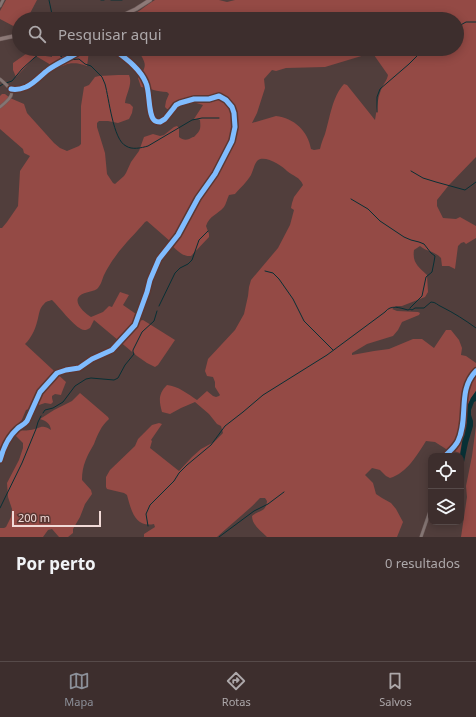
<!DOCTYPE html>
<html lang="pt">
<head>
<meta charset="utf-8">
<style>
	:root { --surface:#3d2e2d; --page:#443635; --text:#f1f3f6; --muted:#ada8aa; --line:#564a49; --accent:#8c9099 }
	body { margin:0; font-family:"Noto Sans",sans-serif; background:var(--page); color:var(--text) }
	.controls { position:absolute; right:12px; bottom:12px; display:grid; overflow:hidden; border-radius:8px; box-shadow:0 2px 10px #0003 }
	.controls button { width:36px; height:36px; display:grid; place-items:center; padding:0; border:0; border-bottom:1px solid var(--line); background:var(--surface); color:var(--text); font:20px sans-serif }
	.scale { position:absolute; left:12px; bottom:10px; width:89px; box-sizing:border-box; padding-left:4px; border:2px solid #f1dad7; border-top:0; font-size:11px; line-height:14px; white-space:nowrap; color:#f1dad7; -webkit-text-stroke:3px #5a3733; paint-order:stroke }
	.list { margin:0; padding:0; list-style:none }
	h2 { display:flex; justify-content:space-between; align-items:center; height:52px; margin:0; padding:0 16px; font-size:17px }
	h2 small { font-size:13px; font-weight:400; color:var(--muted) }
	.icon { flex:none; width:22px; height:22px; fill:none; stroke:currentColor; stroke-width:2; stroke-linecap:round; stroke-linejoin:round }
	.map { position:relative; flex:none; width:476px; height:537px; overflow:hidden }
	.search { position:absolute; background:var(--surface); box-shadow:0 2px 10px #0003; left:12px; right:12px; top:12px; height:44px; display:flex; align-items:center; gap:10px; box-sizing:border-box; padding:0 14px; border-radius:22px; color:var(--muted); font-size:15px }
	.sheet { height:124px; background:var(--surface) }
	nav { display:flex; justify-content:space-around; align-items:center; box-sizing:border-box; height:56px; border-top:1px solid var(--line); background:var(--surface); font-size:11px; color:var(--muted) }
	nav a { display:grid; justify-items:center; gap:2px }
	nav .on { color:var(--accent) }
	.map>svg:first-child { display:block }
	.green { fill:#944a45; fill-rule:evenodd }
	.water { fill:#083035 }
	.lines { fill:none; stroke-linecap:round; stroke-linejoin:round }
	.stream { stroke:#083035; stroke-width:1 }
	.minor-casing { stroke:#6e5d5b; stroke-width:3.5 }
	.primary-casing { stroke:#6e5d5b; stroke-width:4.5 }
	.minor { stroke:#847573; stroke-width:2.5 }
	.primary { stroke:#8e7a78; stroke-width:3.5 }
	.cycleway-casing { stroke:#5a3733; stroke-width:8 }
	.cycleway { stroke:#80bcff; stroke-width:5 }
</style>
</head>
<body>
<div class="map">
<svg width="476" height="537" viewBox="0 0 476 537">
	<rect width="100%" height="100%" fill="#513e3c"/>
	<g class="green">
		<polygon points="6,0 37,0 27,19 19,19 19,29 0,19 0,11"/>
		<path d="M 155,0 L 219,0 L 227,2 L 235,0 L 476,0 L 476,157 L 449,185 L 437,200 L 437,206 L 443,218 L 456,219 L 460,217 L 476,226 L 476,238 L 466,244 L 464,242 L 461,243 L 458,246 L 455,269 L 449,266 L 442,266 L 441,258 C 435,251 427,252 420,246 L 414,250 C 412,263 419,267 427,275 L 428,292 L 425,297 L 402,306 L 396,306 L 392,309 L 397,311 L 418,312 L 420,313 L 419,315 L 402,322 L 398,330 L 393,336 L 367,344 L 352,353 L 352,355 L 374,351 L 389,349 L 413,339 L 422,339 L 434,348 L 446,330 L 451,330 L 459,340 L 462,348 L 461,355 L 466,356 L 476,363 L 476,391 L 471,398 L 465,411 L 467,422 L 464,430 L 460,453 L 454,451 L 446,449 L 435,442 L 426,441 C 417,455 407,473 390,478 L 386,476 L 380,470 L 372,468 L 365,475 L 373,483 L 376,494 L 382,498 L 391,503 L 396,509 L 403,522 L 397,537 L 267,537 C 261,531 252,525 252,516 C 258,510 266,513 267,501 L 265,498 L 260,498 C 247,512 231,524 217,537 L 144,537 L 144,534 L 155,527 L 154,524 C 135,528 131,510 127,495 L 124,493 L 107,489 L 106,487 L 106,477 L 110,470 L 135,446 L 138,439 L 152,425 L 159,423 L 162,424 L 151,440 L 152,441 L 150,448 L 179,471 L 192,457 L 201,449 L 214,442 L 223,433 L 221,426 L 217,424 L 209,414 L 195,402 L 181,408 L 170,414 L 162,412 C 159,401 158,394 167,385 C 178,386 188,394 197,400 L 207,391 L 213,396 L 216,397 L 219,396 L 220,395 L 215,387 L 215,382 L 213,377 L 207,376 L 205,371 L 208,359 L 235,330 L 244,314 L 248,296 L 249,287 L 251,280 L 278,248 L 290,225 L 294,210 L 291,208 L 292,203 L 294,197 L 303,185 C 300,177 293,176 287,171 C 282,166 264,154 257,161 C 254,165 253,171 251,175 C 247,182 240,188 235,194 L 229,195 C 227,199 226,204 224,207 C 217,215 210,215 206,226 L 209,234 L 209,237 L 191,256 C 182,257 176,249 170,244 L 171,242 L 147,221 L 145,222 C 136,233 124,244 115,257 C 111,262 107,269 104,275 C 102,280 101,285 97,289 C 91,293 82,291 78,298 C 75,305 86,314 91,317 L 103,312 L 109,306 L 112,307 L 120,292 L 129,295 L 123,305 L 136,314 L 132,324 L 134,325 L 139,321 L 143,320 L 175,340 L 158,365 L 155,367 L 147,363 L 137,356 L 94,320 L 90,328 C 87,330 84,331 81,329 C 72,324 60,308 52,300 C 49,301 46,301 44,304 C 39,308 39,316 37,322 C 35,330 31,338 25,344 L 66,382 L 62,392 L 61,395 L 55,394 L 52,396 L 52,398 L 53,402 L 51,404 L 45,403 L 39,405 L 37,404 C 32,405 31,409 26,410 L 17,431 C 21,430 25,431 30,430 C 39,429 42,423 51,430 C 50,423 46,421 40,419 L 54,410 L 72,401 L 80,393 L 108,417 L 109,419 C 101,426 98,434 94,444 C 87,456 82,465 82,480 L 91,490 L 92,494 L 85,504 L 80,517 L 73,529 L 73,533 L 68,537 L 59,537 L 52,529 L 48,530 L 43,537 L 0,537 L 0,528 L 4,528 L 6,527 L 11,517 L 12,509 L 8,497 L 7,483 L 19,460 L 23,448 L 23,443 L 16,436 L 16,432 L 14,433 L 0,453 L 0,228 L 2,228 L 7,222 L 18,206 L 20,171 L 30,156 L 24,153 L 23,149 L 0,129 L 0,96 L 2,94 L 5,94 L 10,98 L 24,104 L 27,113 L 54,143 L 60,148 L 67,151 L 79,146 L 81,144 L 81,106 L 84,87 L 89,85 L 95,77 L 99,76 L 118,75 L 129,75 C 133,84 126,94 125,103 L 130,104 L 133,107 L 132,113 L 129,119 L 118,123 L 108,121 L 99,121 L 97,123 L 97,127 L 105,153 L 107,174 L 113,183 L 115,184 L 124,176 L 126,173 L 131,162 L 139,151 L 144,137 L 153,134 L 160,136 L 164,135 L 174,127 L 177,126 L 179,128 L 179,137 C 184,141 188,140 193,137 L 194,137 C 200,131 201,130 200,120 L 198,119 L 194,119 L 203,105 C 189,100 183,101 172,109 L 167,109 L 165,107 L 166,101 L 169,94 L 167,92 C 156,92 151,88 141,87 L 138,78 C 149,65 145,62 137,49 L 457,49 L 457,19 L 126,19 C 136,14 145,6 155,0 ZM 368,54 L 374,55 L 388,75 C 387,81 383,84 381,90 C 377,100 377,110 375,120 L 347,85 L 344,84 C 332,97 330,118 325,134 C 323,139 321,144 320,149 L 314,150 L 311,149 C 308,131 294,118 276,116 L 252,123 L 257,113 L 265,88 L 264,79 L 272,70 L 276,71 L 286,68 L 325,67 Z"/>
		<path d="M 33,49 L 89,49 L 88,59 L 87,66 C 85,65 83,65 80,64 C 67,62 68,65 56,68 L 36,56 L 16,77 L 13,70 L 13,63 Z"/>
		<polygon points="476,426 476,537 461,537 467,497 466,486 472,456"/>
	</g>
	<polygon class="water" points="476,391 476,401 474,402 471,410 471,415 473,421 473,426 468,443 463,467 461,483 461,456 460,456 464,430 467,422 465,416 465,411 471,398"/>
	<g class="lines">
		<g class="stream">
			<polyline points="49,0 53,19"/>
			<polyline points="101,0 104,0"/>
			<polyline points="111,0 122,0"/>
			<polyline points="457,27 466,22 476,22"/>
			<polyline points="39,55 52,56 55,53 64,58"/>
			<path d="M 68,60 L 79,59 L 85,64 L 91,66 L 102,77 L 105,84 C 109,98 113,140 126,146 C 132,150 141,148 148,146 L 192,120 L 202,118 L 219,118"/>
			<polyline points="6,83 12,81 22,69 34,58 38,55 43,49"/>
			<polyline points="0,86 3,84"/>
			<polyline points="377,112 377,97 380,89 409,64 424,49"/>
			<polyline points="411,171 423,178 436,182 465,190 476,182"/>
			<polyline points="351,199 368,209 380,221 404,237 411,240 419,242 424,244 431,253 435,256 434,262 432,272 426,277 422,296 410,308"/>
			<polyline points="265,271 273,273 279,279 293,299 304,321 333,350"/>
			<polyline points="159,306 175,273 180,268 188,264 192,260 199,240 208,231"/>
			<polyline points="43,413 45,410 53,408 63,402 75,386 86,379 91,378 114,380 118,378 125,365 134,354 133,352 133,350 142,332 154,321 157,311"/>
			<polyline points="0,508 22,463 36,429 38,422 41,416"/>
			<path d="M 148,526 L 146,514 L 150,505 L 174,481 L 179,473 L 187,465 L 211,445 L 225,426 L 243,412 L 263,395 L 327,355 L 385,312 C 391,304 400,308 408,310 L 410,309 L 412,310 L 415,308 L 424,308 L 431,302 C 436,302 437,305 442,307 C 454,313 465,320 476,328"/>
			<polyline points="219,537 254,511 268,504 284,492"/>
		</g>
		<g class="minor-casing">
			<g id="minor">
				<polyline points="0,6 3,0"/>
				<path d="M 0,79 C 15,92 16,94 0,107"/>
				<path d="M 11,89 C 16,90 21,89 26,87 C 35,83 41,75 48,70 C 59,62 73,57 83,49"/>
				<path d="M 445,456 C 450,451 455,447 458,441 C 469,419 457,390 476,371"/>
				<path d="M 0,460 C 3,449 8,437 17,429 C 20,426 24,425 27,421 L 40,392 L 57,373 L 66,370 L 79,368 L 92,359 L 112,350 L 135,325 L 147,292 L 150,280 L 159,259 L 178,235 L 198,198 L 215,174 L 232,141 L 235,127 L 234,113 L 232,107 L 226,100 L 219,96 L 209,99 L 194,99 L 180,103 L 176,105 L 173,109 L 165,119 L 160,122 C 157,122 156,122 154,120 C 148,114 150,92 146,83 C 140,68 125,58 113,49"/>
				<polyline points="421,537 431,508"/>
			</g>
		</g>
		<g class="primary-casing">
			<g id="primary">
				<polyline points="115,19 136,9 150,0"/>
				<polyline points="0,39 19,35"/>
			</g>
		</g>
		<use href="#minor" class="minor"/>
		<use href="#primary" class="primary"/>
		<g class="cycleway-casing">
			<g id="cycleway">
				<path d="M 11,89 C 16,90 21,89 26,87 C 35,83 41,75 48,70 C 59,62 73,57 83,49"/>
				<path d="M 445,456 C 450,451 455,447 458,441 C 469,419 457,390 476,371"/>
				<path d="M 0,460 C 3,449 8,437 17,429 C 20,426 24,425 27,421 L 40,392 L 57,373 L 66,370 L 79,368 L 92,359 L 112,350 L 135,325 L 147,292 L 150,280 L 159,259 L 178,235 L 198,198 L 215,174 L 232,141 L 235,127 L 234,113 L 232,107 L 226,100 L 219,96 L 209,99 L 194,99 L 180,103 L 176,105 L 173,109 L 165,119 L 160,122 C 157,122 156,122 154,120 C 148,114 150,92 146,83 C 140,68 125,58 113,49"/>
			</g>
		</g>
		<use href="#cycleway" class="cycleway"/>
	</g>
</svg>
<div class="controls">
<button><svg class="icon" aria-label="locate" viewBox="0 0 24 24"><circle cx="12" cy="12" r="6"/><path d="M12 2v4M12 18v4M2 12h4M18 12h4"/></svg></button>
<button><svg class="icon" aria-label="layers" viewBox="0 0 24 24"><path d="M12 4l9 5-9 5-9-5zM3 14l9 5 9-5"/></svg></button>
</div>
<div class="scale">200 m</div>
<div class="search"><svg class="icon" aria-label="search" viewBox="0 0 24 24"><circle cx="10" cy="10" r="6"/><path d="M15 15l6 6"/></svg>Pesquisar aqui</div>
</div>
<section class="sheet">
<h2>Por perto<small>0 resultados</small></h2>
<ul class="list">
</ul>
</section>
<nav>
<a class="on"><svg class="icon" aria-label="map" viewBox="0 0 24 24"><path d="M3 6l6-2 6 2 6-2v14l-6 2-6-2-6 2zM9 4v14M15 6v14"/></svg>Mapa</a>
<a><svg class="icon" aria-label="directions" viewBox="0 0 24 24"><path d="M12 3l9 9-9 9-9-9zM9 14v-3h6M13 9l2 2-2 2"/></svg>Rotas</a>
<a><svg class="icon" aria-label="saved" viewBox="0 0 24 24"><path d="M7 4h10v16l-5-4-5 4z"/></svg>Salvos</a>
</nav>
</body>
</html>
